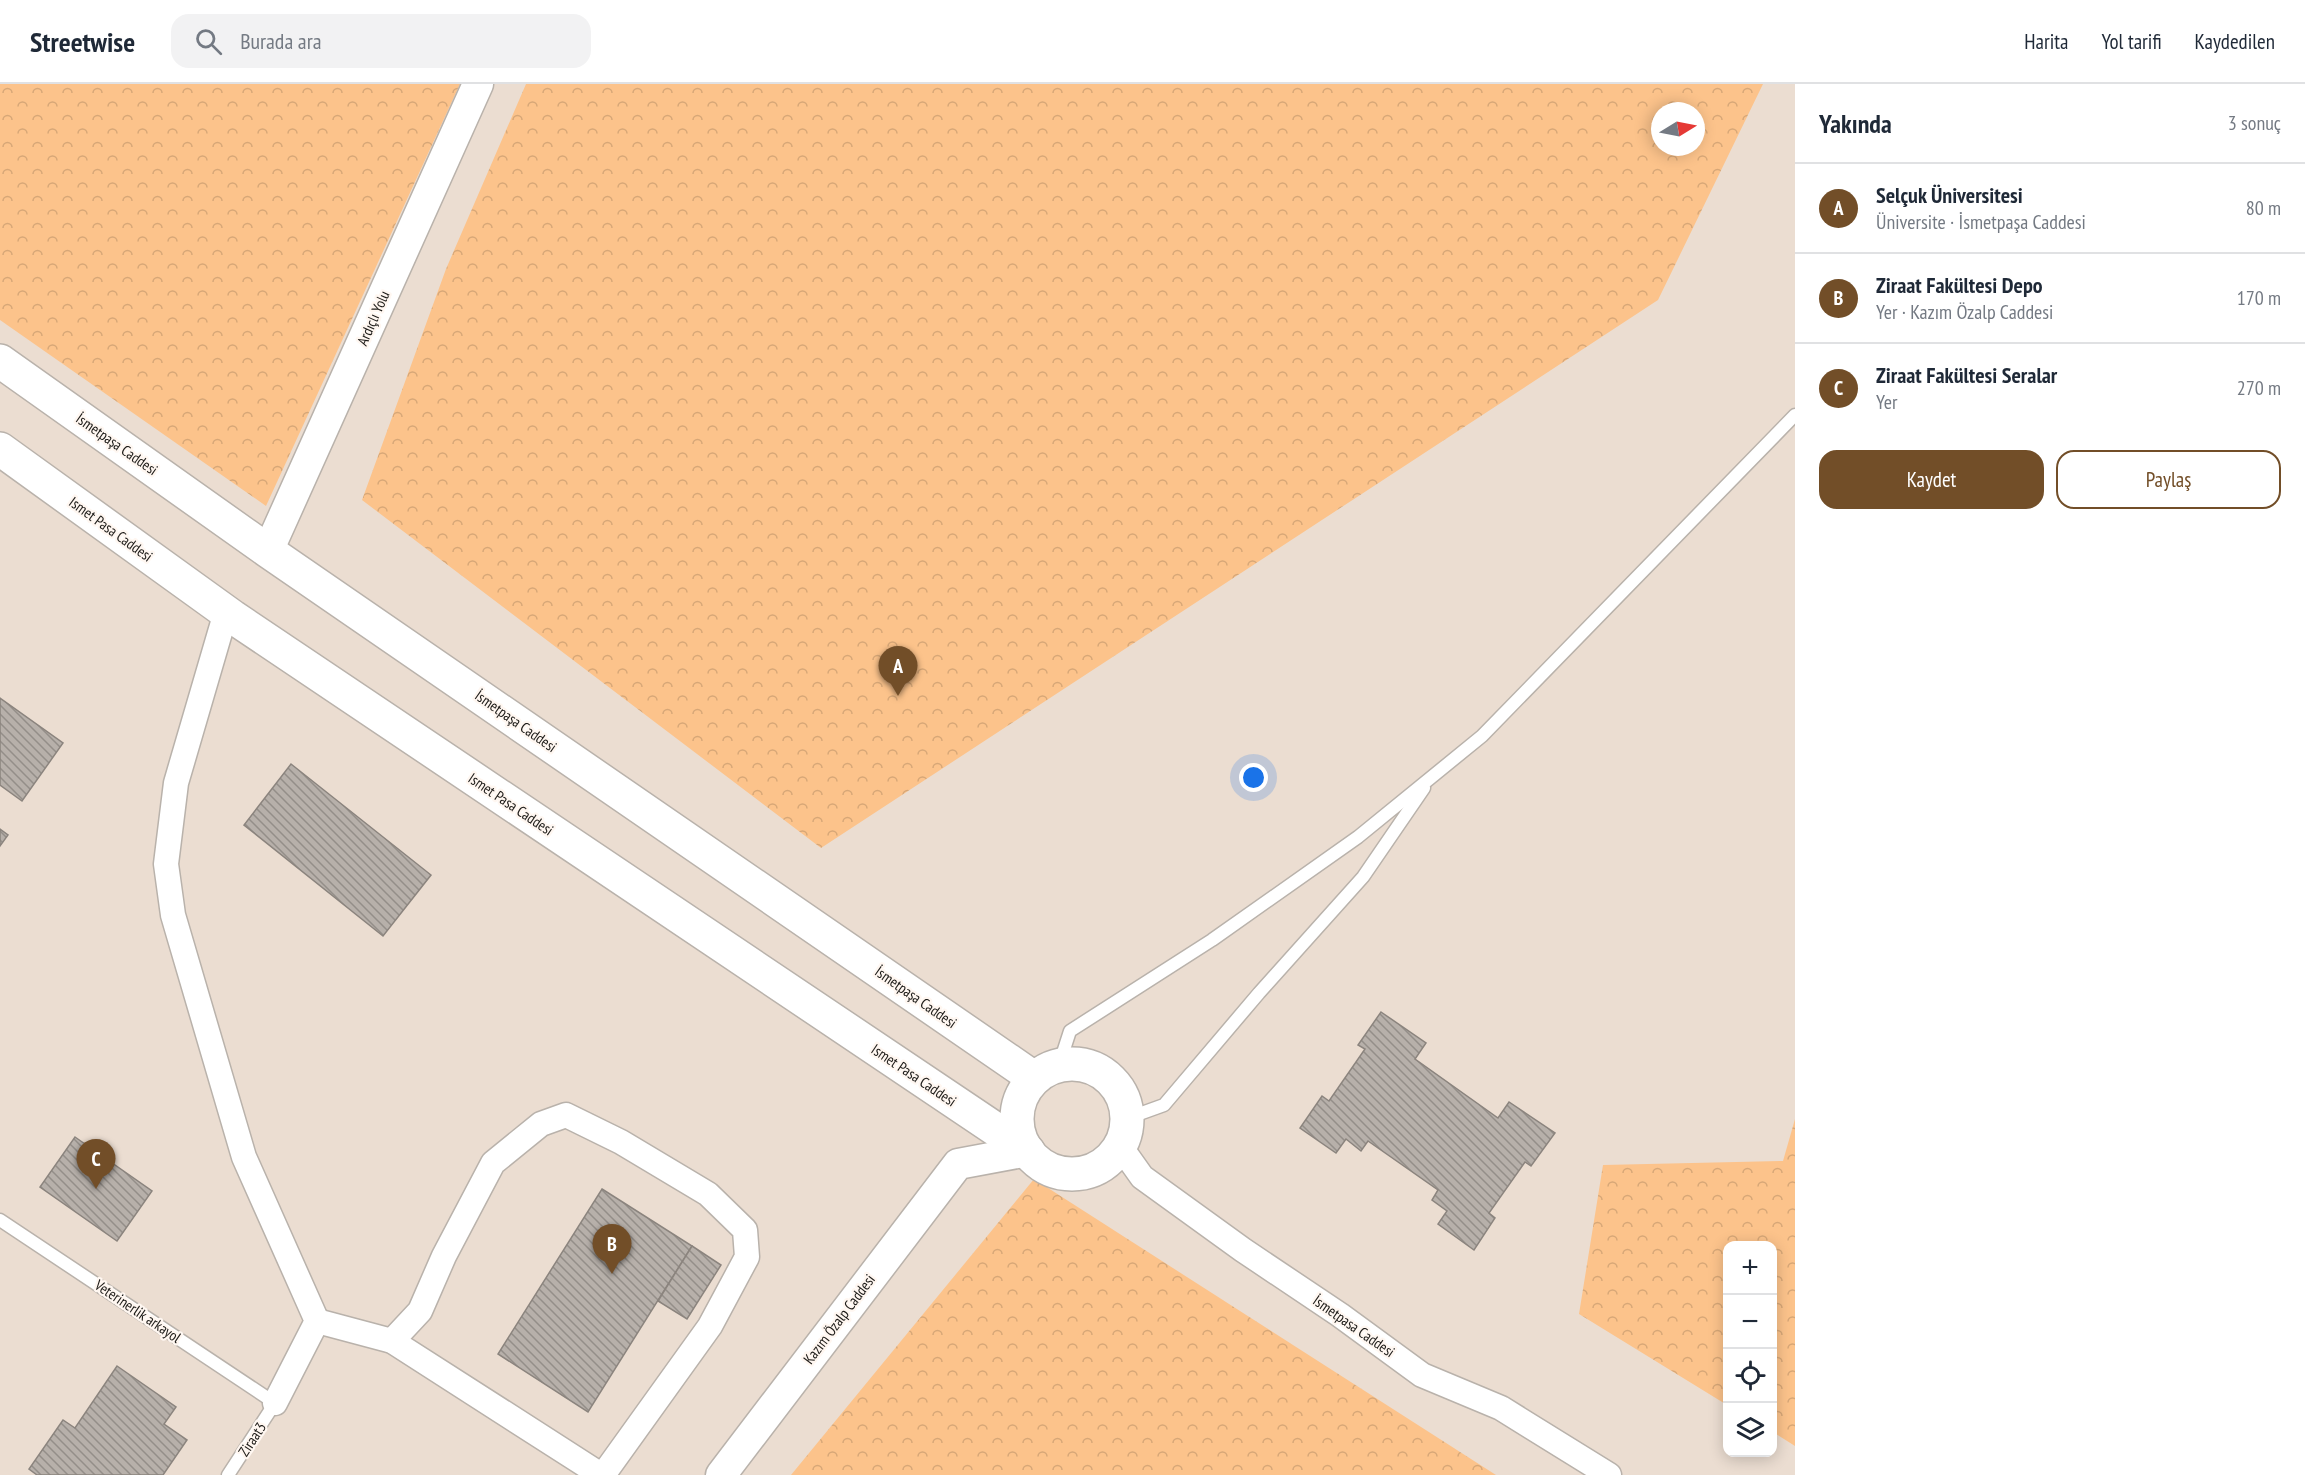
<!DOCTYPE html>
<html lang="tr">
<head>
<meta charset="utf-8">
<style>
	:root { --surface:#fff; --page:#f2f2f3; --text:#1f2937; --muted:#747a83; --line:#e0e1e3; --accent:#724e28 }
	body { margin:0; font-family:"PT Sans Narrow",sans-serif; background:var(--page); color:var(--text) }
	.controls { position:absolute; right:18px; bottom:18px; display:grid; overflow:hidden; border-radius:12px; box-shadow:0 3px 15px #0003 }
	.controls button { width:54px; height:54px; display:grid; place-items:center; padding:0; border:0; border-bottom:2px solid var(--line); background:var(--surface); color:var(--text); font:30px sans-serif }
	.compass { position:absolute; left:1651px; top:18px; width:54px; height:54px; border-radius:50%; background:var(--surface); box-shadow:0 3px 15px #0003; rotate:80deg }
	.you { position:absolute; left:1254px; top:694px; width:21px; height:21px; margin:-15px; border:4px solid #fff; border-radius:50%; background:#1a73e8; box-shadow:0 0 0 9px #1a73e833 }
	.badge { display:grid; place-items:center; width:39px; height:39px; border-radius:50%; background:var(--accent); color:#fff; font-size:20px; font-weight:700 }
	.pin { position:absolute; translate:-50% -50px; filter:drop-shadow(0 2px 3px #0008) }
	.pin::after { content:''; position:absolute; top:32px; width:21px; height:18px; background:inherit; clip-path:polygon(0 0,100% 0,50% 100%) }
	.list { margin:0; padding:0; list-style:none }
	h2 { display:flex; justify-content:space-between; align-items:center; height:78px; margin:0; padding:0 24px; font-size:26px }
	h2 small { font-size:20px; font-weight:400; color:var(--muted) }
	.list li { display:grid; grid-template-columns:39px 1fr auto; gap:18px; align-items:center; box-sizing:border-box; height:90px; padding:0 24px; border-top:2px solid var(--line) }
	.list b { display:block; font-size:22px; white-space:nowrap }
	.list p { margin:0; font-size:20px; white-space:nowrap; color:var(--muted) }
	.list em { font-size:20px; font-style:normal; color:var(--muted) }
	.actions { display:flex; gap:12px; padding:18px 24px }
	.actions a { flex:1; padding:14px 0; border:2px solid var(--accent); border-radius:18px; text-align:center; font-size:21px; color:var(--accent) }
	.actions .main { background:var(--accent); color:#fff }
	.icon { flex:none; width:33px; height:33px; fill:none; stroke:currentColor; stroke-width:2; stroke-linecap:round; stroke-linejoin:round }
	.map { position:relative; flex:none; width:1795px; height:1391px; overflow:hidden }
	header { display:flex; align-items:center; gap:36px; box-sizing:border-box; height:84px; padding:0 30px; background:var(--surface); border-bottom:2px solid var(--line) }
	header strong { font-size:28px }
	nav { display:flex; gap:33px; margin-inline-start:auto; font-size:21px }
	.search { width:420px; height:54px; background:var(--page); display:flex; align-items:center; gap:15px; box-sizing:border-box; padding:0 21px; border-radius:18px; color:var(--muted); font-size:22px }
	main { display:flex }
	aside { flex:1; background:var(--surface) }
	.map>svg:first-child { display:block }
	.built { fill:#ebddd1; fill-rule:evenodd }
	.forest { fill:url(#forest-crowns); fill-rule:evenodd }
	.building { fill:url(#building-back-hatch); stroke:#8b847e; stroke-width:1.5 }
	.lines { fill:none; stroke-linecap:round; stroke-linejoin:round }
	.service-casing { stroke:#b9b2ab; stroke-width:15 }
	.minor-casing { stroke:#b9b2ab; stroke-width:27 }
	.tertiary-casing { stroke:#b9b2ab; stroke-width:33 }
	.secondary-casing { stroke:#b9b2ab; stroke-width:36 }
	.service { stroke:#fff; stroke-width:12 }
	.minor { stroke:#fff; stroke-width:24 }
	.tertiary { stroke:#fff; stroke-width:30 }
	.secondary { stroke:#fff; stroke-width:33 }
	.labels { text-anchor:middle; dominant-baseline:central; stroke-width:4.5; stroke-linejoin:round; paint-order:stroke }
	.street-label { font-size:15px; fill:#1c1a17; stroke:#fff7f1 }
</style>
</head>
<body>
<header>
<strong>Streetwise</strong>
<div class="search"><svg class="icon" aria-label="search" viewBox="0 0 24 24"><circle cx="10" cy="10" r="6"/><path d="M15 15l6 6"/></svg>Burada ara</div>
<nav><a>Harita</a><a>Yol tarifi</a><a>Kaydedilen</a></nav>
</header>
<main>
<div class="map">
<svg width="1795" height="1391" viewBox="0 0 1795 1391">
	<defs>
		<pattern id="forest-crowns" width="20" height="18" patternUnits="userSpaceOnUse" patternTransform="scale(1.5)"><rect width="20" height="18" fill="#fcc38b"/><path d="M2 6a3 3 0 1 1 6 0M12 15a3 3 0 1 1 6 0" fill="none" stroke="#d7a777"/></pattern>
		<pattern id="building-back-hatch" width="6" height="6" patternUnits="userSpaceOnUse" patternTransform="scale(1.5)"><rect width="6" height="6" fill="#b7b0aa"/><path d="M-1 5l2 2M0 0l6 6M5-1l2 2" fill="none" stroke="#948e89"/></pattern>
	</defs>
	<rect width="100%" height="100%" fill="#f1eae3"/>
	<path class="built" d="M 0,0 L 1795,0 L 1795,1391 L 0,1391 ZM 1660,27 L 1696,27 L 1696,63 L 1660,63 ZM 1728,1162 L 1772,1162 L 1772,1368 L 1728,1368 Z"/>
	<g class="forest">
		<polygon points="0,0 460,0 266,422 0,236"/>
		<path d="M 526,0 L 1763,0 L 1658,216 L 821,764 L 362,416 L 446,185 ZM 1660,27 L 1696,27 L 1696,63 L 1660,63 Z"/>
		<polygon points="1795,1035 1795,1362 1773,1348 1772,1162 1728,1162 1727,1321 1579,1230 1603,1081 1783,1077"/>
		<polygon points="1034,1095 1496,1391 791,1391"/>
	</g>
	<g class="building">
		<polygon points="0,614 63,659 22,717 0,701"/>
		<polygon points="291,680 431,791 383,852 244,741"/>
		<polygon points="0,745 8,751 0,762"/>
		<polygon points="1381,928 1426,959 1415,975 1498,1034 1509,1018 1555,1049 1531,1082 1525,1078 1489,1129 1495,1134 1474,1166 1438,1140 1447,1127 1432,1116 1438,1106 1368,1057 1361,1067 1346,1055 1336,1069 1300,1044 1322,1012 1329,1017 1365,965 1358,961"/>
		<polygon points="75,1053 152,1107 117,1157 40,1103"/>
		<polygon points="602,1105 692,1162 588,1328 498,1270"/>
		<polygon points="692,1162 721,1181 687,1235 658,1217"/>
		<polygon points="117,1282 176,1323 164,1340 187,1356 163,1391 37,1391 29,1385 63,1336 75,1344"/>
	</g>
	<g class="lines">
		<g class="service-casing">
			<g id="service">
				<polyline points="1059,981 1070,947 1212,856 1358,753 1482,652 1795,331"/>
				<polyline points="1128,1034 1164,1021 1259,909 1363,793 1424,704"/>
				<polyline points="0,1136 275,1319 228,1391"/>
			</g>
		</g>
		<g class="minor-casing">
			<g id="minor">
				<polyline points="226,528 176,699 166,780 173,831 244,1073 317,1237 275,1319"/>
				<polyline points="1120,1062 1142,1093 1243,1166 1340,1231 1422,1291 1501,1324 1609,1391"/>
				<polyline points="317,1237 392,1257 601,1391"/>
				<polyline points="392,1257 420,1227 444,1172 493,1079 541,1040 566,1031 621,1058 708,1110 745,1146 747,1173 710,1242 603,1391"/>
			</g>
		</g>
		<g class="tertiary-casing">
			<g id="tertiary">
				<polyline points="268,467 478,0"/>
				<polyline points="721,1391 958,1080 1028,1067"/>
			</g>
		</g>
		<g class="secondary-casing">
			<g id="secondary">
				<polyline points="0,277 268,467 1034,994"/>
				<polyline points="0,365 233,533 1028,1067"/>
				<circle cx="1072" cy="1035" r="55"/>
			</g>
		</g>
		<use href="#service" class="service"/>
		<use href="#minor" class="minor"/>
		<use href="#tertiary" class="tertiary"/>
		<use href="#secondary" class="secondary"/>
	</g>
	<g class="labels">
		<g class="street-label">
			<text transform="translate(373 234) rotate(-66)">Ardıçlı Yolu</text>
			<text transform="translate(117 360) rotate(35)">İsmetpaşa Caddesi</text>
			<text transform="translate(111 445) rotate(36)">Ismet Pasa Caddesi</text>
			<text transform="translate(516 637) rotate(35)">İsmetpaşa Caddesi</text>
			<text transform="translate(511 720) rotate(34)">Ismet Pasa Caddesi</text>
			<text transform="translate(916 913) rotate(35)">İsmetpaşa Caddesi</text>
			<text transform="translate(914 991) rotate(34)">Ismet Pasa Caddesi</text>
			<text transform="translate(138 1227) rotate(34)">Veterinerlik arkayol</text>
			<text transform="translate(839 1235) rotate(-53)">Kazım Özalp Caddesi</text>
			<text transform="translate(1354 1242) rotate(35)">İsmetpasa Caddesi</text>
			<text transform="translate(252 1355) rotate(-57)">Ziraat3</text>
		</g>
	</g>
</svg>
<div class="controls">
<button>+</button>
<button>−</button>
<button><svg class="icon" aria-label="locate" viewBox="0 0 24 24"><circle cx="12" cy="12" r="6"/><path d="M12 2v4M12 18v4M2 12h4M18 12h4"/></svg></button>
<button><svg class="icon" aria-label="layers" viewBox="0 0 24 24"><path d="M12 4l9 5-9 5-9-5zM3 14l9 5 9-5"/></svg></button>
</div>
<svg class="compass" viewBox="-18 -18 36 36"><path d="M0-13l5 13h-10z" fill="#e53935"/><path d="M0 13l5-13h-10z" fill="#747a83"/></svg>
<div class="you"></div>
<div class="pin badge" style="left:898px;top:612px">A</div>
<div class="pin badge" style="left:612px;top:1190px">B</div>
<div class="pin badge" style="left:96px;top:1105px">C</div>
</div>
<aside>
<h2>Yakında<small>3 sonuç</small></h2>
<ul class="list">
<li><span class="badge">A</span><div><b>Selçuk Üniversitesi</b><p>Üniversite · İsmetpaşa Caddesi</p></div><em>80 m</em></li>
<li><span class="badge">B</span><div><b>Ziraat Fakültesi Depo</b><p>Yer · Kazım Özalp Caddesi</p></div><em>170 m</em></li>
<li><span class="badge">C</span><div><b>Ziraat Fakültesi Seralar</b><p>Yer</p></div><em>270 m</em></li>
</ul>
<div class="actions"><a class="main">Kaydet</a><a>Paylaş</a></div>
</aside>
</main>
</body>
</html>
